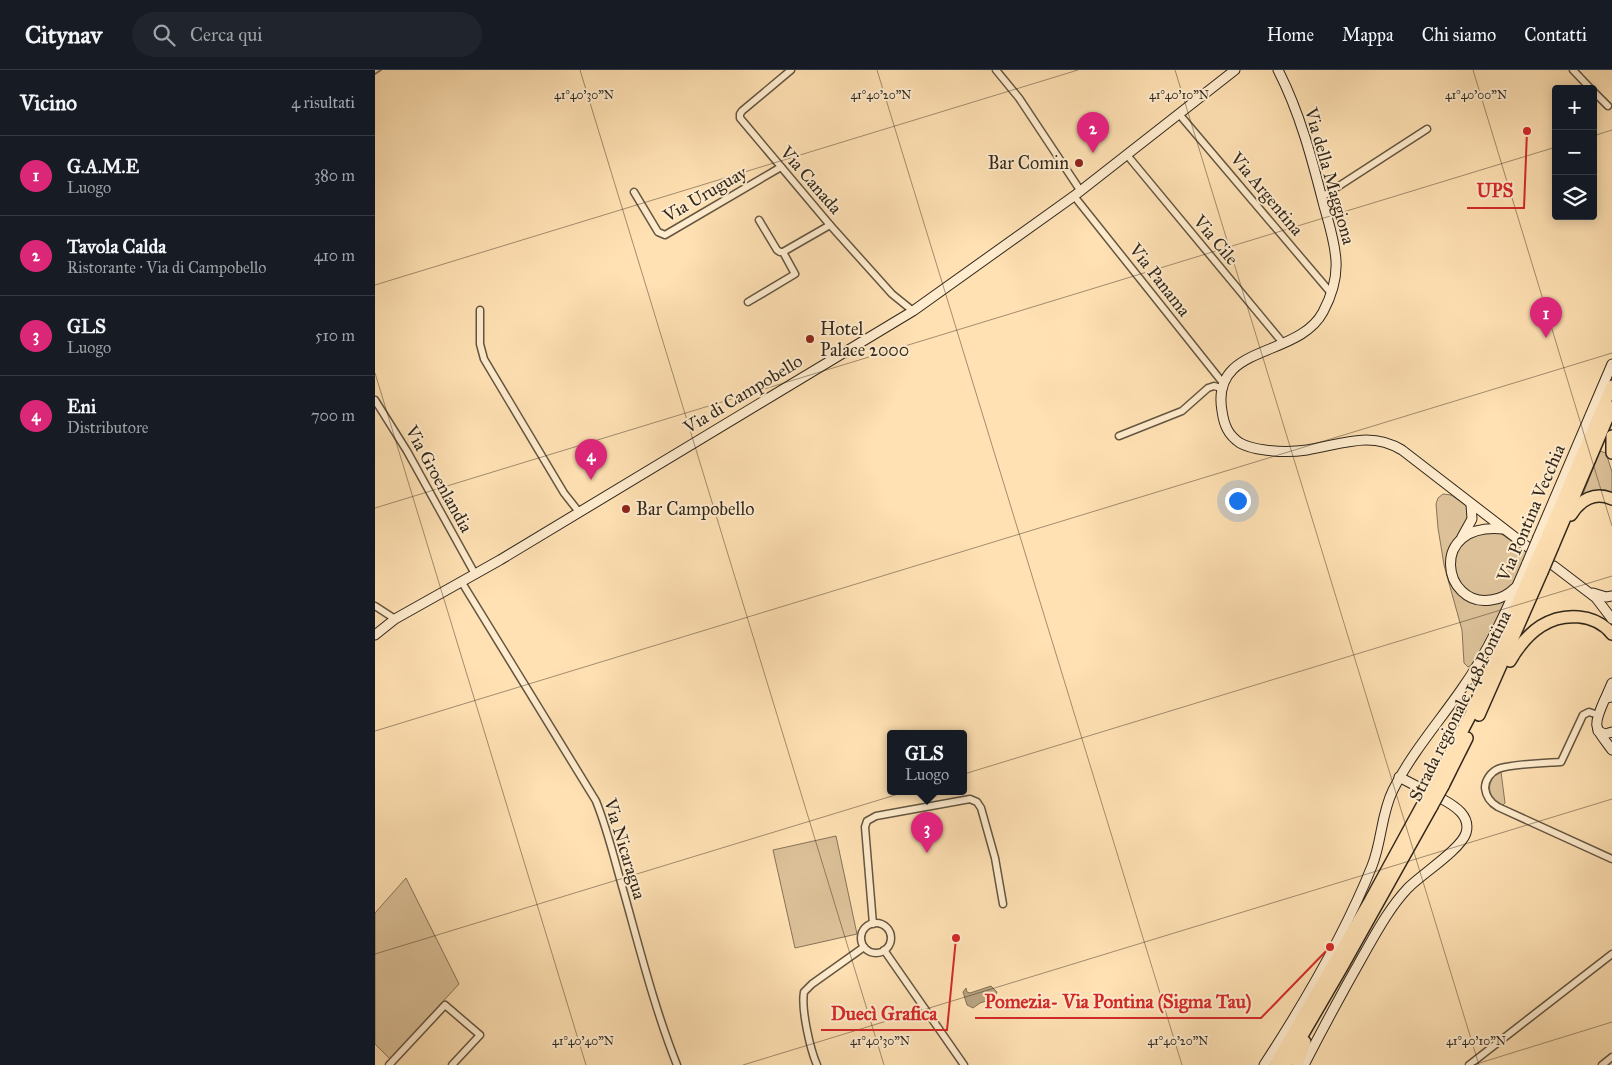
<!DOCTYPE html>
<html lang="it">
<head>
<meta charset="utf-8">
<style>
	:root { --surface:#171b24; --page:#20242c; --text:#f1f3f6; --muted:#9ea1a6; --line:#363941; --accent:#db2777 }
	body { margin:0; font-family:"IM FELL Great Primer",serif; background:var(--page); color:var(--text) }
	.controls { position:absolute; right:15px; top:15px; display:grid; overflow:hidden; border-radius:5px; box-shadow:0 2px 12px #0003 }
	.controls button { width:45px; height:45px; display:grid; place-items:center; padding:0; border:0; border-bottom:1px solid var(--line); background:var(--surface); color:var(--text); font:25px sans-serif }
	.you { position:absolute; left:862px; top:430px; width:18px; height:18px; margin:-12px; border:4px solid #fff; border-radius:50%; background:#1a73e8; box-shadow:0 0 0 8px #1a73e833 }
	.badge { display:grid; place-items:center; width:32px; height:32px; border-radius:50%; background:var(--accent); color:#fff; font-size:16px; font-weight:700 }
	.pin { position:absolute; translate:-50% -41px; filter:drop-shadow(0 1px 2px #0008) }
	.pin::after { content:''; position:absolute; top:26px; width:18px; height:15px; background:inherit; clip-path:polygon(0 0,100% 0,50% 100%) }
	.popup { position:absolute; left:512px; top:660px; width:80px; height:65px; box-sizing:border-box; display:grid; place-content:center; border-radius:5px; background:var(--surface); filter:drop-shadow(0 1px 4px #0005); font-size:16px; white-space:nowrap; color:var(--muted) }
	.popup b { font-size:19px; color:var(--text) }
	.popup::after { content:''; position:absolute; left:50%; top:100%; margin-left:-10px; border:10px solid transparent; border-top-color:var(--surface) }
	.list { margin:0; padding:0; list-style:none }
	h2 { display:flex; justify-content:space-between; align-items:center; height:65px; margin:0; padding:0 20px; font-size:21px }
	h2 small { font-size:16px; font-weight:400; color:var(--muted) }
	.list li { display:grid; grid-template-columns:32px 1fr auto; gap:15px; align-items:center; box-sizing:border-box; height:80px; padding:0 20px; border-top:1px solid var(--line) }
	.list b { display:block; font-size:19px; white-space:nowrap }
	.list p { margin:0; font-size:16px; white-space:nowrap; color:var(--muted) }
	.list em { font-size:16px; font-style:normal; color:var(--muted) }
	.icon { flex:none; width:28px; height:28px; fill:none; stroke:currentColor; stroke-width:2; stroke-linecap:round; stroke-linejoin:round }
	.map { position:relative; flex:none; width:1237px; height:995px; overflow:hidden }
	header { display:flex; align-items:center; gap:30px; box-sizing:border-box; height:70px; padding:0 25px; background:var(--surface); border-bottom:1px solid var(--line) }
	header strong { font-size:24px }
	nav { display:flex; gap:28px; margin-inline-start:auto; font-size:18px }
	.search { width:350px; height:45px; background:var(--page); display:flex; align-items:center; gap:12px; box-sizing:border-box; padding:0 18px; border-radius:28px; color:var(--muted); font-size:19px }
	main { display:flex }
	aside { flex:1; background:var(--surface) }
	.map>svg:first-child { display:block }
	.green { fill:#dcc199; stroke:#86745a }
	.water { fill:#b9a27f; stroke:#837157 }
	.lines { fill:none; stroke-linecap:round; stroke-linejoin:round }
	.stream { stroke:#837157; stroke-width:2 }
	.street-casing { stroke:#645641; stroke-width:9 }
	.secondary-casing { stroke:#31271b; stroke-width:11 }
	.highway-casing { stroke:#31271b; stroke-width:14 }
	.street { stroke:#ffecce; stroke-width:6 }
	.secondary { stroke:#ffecce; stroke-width:9 }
	.highway { stroke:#ffe1b3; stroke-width:11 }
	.secondary-bridge-casing { stroke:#31271b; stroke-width:11; stroke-linecap:butt }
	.highway-bridge-casing { stroke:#31271b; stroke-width:14; stroke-linecap:butt }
	.secondary-bridge { stroke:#ffecce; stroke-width:9 }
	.highway-bridge { stroke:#ffe1b3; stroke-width:11 }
	.ticks { fill:none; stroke:#31271b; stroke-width:1; stroke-opacity:0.45 }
	.poi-dot { fill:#8f2418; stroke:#ffecce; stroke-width:2 }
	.labels { text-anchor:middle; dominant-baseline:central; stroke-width:4; stroke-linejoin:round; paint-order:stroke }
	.poi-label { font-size:18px; fill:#31271b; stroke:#ffecce; text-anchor:start }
	.street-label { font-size:18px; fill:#31271b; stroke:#ffecce }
	.ticks-label { font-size:12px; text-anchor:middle; fill:#31271b; stroke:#ffecce; stroke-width:4; stroke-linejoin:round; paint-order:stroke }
	.leader { fill:none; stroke:#d62828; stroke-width:2 }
	.callout-dot { fill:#d62828; stroke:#ffecce; stroke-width:2 }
	.callout-label { font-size:19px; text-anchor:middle; font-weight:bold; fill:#d62828; stroke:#ffecce; stroke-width:4; stroke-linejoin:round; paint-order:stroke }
</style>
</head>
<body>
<header>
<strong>Citynav</strong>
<div class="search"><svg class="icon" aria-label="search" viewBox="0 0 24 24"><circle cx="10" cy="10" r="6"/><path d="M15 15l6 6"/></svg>Cerca qui</div>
<nav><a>Home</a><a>Mappa</a><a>Chi siamo</a><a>Contatti</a></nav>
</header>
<main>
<aside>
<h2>Vicino<small>4 risultati</small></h2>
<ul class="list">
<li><span class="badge">1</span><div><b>G.A.M.E</b><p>Luogo</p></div><em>380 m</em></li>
<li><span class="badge">2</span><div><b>Tavola Calda</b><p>Ristorante · Via di Campobello</p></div><em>410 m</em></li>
<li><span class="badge">3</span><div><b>GLS</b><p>Luogo</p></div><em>510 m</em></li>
<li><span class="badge">4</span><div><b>Eni</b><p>Distributore</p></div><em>700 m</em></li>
</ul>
</aside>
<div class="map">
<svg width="1237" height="995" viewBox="0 0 1237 995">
	<rect width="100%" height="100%" fill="#ffe1b3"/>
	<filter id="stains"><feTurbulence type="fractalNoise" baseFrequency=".004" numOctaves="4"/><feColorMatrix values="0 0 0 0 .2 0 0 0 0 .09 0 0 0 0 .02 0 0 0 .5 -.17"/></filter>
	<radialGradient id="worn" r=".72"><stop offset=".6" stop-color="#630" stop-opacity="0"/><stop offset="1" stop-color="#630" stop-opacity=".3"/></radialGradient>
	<g class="green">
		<polygon points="1225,381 1231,383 1237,402 1237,423 1225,420 1208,424"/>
		<path d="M 1068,424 L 1076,425 L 1092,436 L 1093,449 L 1074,482 L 1084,523 L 1132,528 C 1126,542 1105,591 1093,597 L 1089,593 L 1087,560 L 1069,495 L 1063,458 L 1061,434 L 1063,428 Z"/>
		<polygon points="1122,461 1152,482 1140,513 1127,524 1109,528 1091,521 1080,506 1079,484 1091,467"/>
		<path d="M 1126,702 L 1130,733 L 1128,735 C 1115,731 1111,719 1118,707 Z"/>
		<polygon points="461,766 482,864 420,878 398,780"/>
		<polygon points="31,808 84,914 15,989 0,974 0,843"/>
	</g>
	<polygon class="water" points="616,916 622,922 620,928 605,933 598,938 592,935 588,922 591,918 592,922 595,923"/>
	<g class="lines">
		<polyline class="stream" points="0,4 6,0"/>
		<g class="street-casing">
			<g id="street">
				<polyline points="416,0 367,41 365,44 365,48 455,155 517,224 538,241"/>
				<polyline points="621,0 644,28 705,120"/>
				<polyline points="1198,0 1216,19"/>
				<polyline points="1218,21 1233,36"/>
				<polyline points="804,44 956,223"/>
				<polyline points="752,85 908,273"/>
				<polyline points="259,122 283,162 290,165 406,97"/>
				<polyline points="699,126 848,313"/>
				<polyline points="947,127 1052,59"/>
				<polyline points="408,182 455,155"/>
				<polyline points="373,232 420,204 408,182 405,182 402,180 384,150"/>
				<polyline points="105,240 105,274 109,289 189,423 204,442"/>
				<polyline points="0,330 32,381 100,504"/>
				<polyline points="744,366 807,341 833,318 839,316 846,318"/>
				<path d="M 86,511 L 221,731 C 233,761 240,792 249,823 C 265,880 280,940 302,995"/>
				<polyline points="0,536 20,549"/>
				<path d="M 1223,645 L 1214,642 L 1208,645 L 1186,692 C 1171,693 1135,694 1123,699 C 1116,702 1110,710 1110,718 C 1111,727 1116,733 1123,737 L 1237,789"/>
				<circle cx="501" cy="868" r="15"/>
				<polyline points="498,854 490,757 492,751 501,746 595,729 602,732 606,738 620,788 628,834"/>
				<polyline points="509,880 589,995"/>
				<polyline points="14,995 70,935 105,965 77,995"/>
				<path d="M 442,995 C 435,979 426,939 429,922 L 437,914 L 489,877"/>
				<polyline points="1094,995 1237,884"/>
				<polyline points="1227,995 1237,987"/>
			</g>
		</g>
		<g class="secondary-casing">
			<g id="secondary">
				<path d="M 903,0 C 925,43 937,89 949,136 C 954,154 960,172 961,191 C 962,208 956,227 948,242 C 923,289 835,273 847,341 C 849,355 853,365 865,373 C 872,377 882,379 890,380 C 904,382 918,382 932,380 C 965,375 995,360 1027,380 L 1154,478"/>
				<path d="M 1128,459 C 1052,452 1068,538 1116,530 C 1126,529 1133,525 1140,518"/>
				<polyline points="1087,467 1097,449 1096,434"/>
				<polyline points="1163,467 1237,294"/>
				<polyline points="1179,496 1221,528 1237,549"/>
				<polyline points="1218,523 1231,527 1237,526"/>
				<polyline points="0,565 20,549 125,490 538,241 699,126 860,0"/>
				<path d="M 1237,627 L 1231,628 L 1229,631 C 1217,658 1220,657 1237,680"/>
				<polyline points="1230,629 1237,613"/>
				<polyline points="1223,661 1230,664 1237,662"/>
				<polyline points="1024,707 1049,720"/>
				<path d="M 889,995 C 930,932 969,866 997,796 C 1007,771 1006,744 1018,720 C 1036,684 1063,653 1086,620 C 1114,581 1133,537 1152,493"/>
				<path d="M 929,995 C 948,958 968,921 989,884 C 1002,861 1015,837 1033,818 C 1047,804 1086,779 1091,763 C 1096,746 1080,736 1067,729"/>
			</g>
		</g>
		<g class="highway-casing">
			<g id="highway">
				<polyline points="1237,366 1237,383"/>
				<path d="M 1196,445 C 1205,430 1220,421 1237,429"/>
				<polyline points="1170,471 1237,316"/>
				<polyline points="1178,476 1237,337"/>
				<path d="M 1135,591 C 1143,577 1152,565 1166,556 C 1188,542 1220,543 1237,564"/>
				<polyline points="1104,645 1167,502"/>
				<polyline points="1060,713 1096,644 1158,497"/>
				<polyline points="1068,716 1092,668"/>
				<polyline points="900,995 995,831 1049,732"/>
				<polyline points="910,995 967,897 1057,736"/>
				<polyline points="922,995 930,972"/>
			</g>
		</g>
		<use href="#street" class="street"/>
		<use href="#secondary" class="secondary"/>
		<use href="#highway" class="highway"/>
		<g class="secondary-bridge-casing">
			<polyline id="secondary-bridge" points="1152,493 1163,467"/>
		</g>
		<g class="highway-bridge-casing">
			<g id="highway-bridge">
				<polyline points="1158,497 1170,471"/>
				<polyline points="1167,502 1178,476"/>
				<polyline points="1049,732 1060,713"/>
				<polyline points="1057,736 1068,716"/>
			</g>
		</g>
		<use href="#secondary-bridge" class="secondary-bridge"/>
		<use href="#highway-bridge" class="highway-bridge"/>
	</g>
	<path class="ticks" d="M 205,0 L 509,995M 502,0 L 807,995M 800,0 L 1104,995M 1098,0 L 1237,456M 1218,66 L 1237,60M 0,215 L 703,0M 0,303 L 211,995M 0,438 L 1181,77M 0,661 L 1237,283M 0,884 L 1237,506M 368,995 L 1237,729M 1098,995 L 1237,952"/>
	<g class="poi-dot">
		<circle cx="704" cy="93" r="5"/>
		<circle cx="435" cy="269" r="5"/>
		<circle cx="251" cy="439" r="5"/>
	</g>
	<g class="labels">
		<g class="poi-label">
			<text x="694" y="93" text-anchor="end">Bar Comin</text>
			<text x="445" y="259">Hotel<tspan x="445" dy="21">Palace 2000</tspan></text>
			<text x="261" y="439">Bar Campobello</text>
		</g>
		<g class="street-label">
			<text transform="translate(955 106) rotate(74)">Via della Maggiona</text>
			<text transform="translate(436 110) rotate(49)">Via Canada</text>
			<text transform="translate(330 124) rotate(-30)">Via Uruguay</text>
			<text transform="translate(892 124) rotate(50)">Via Argentina</text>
			<text transform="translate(841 170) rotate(50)">Via Cile</text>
			<text transform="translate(785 210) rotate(52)">Via Panama</text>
			<text transform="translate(368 324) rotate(-31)">Via di Campobello</text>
			<text transform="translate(64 409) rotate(61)">Via Groenlandia</text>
			<text transform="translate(1156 443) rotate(-67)">Via Pontina Vecchia</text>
			<text transform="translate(1085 636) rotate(-64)">Strada regionale 148 Pontina</text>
			<text transform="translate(250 779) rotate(73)">Via Nicaragua</text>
		</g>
	</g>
	<g class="ticks-label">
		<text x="1101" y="29">41°40'00"N</text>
		<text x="209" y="29">41°40'30"N</text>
		<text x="506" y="29">41°40'20"N</text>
		<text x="804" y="29">41°40'10"N</text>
		<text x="208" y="975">41°40'40"N</text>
		<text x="505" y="975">41°40'30"N</text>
		<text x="803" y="975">41°40'20"N</text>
		<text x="1101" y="975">41°40'10"N</text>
	</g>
	<path class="leader" d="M1152 61L1149 138H1092M955 877L886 948H600M581 868L572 960H446"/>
	<g class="callout-dot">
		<circle cx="1152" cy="61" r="5"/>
		<circle cx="955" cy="877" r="5"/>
		<circle cx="581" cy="868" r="5"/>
	</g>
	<g class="callout-label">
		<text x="1120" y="127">UPS</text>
		<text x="743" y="938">Pomezia- Via Pontina (Sigma Tau)</text>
		<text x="509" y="950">Duecì Grafica</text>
	</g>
	<rect width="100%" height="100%" filter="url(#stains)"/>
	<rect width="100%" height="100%" fill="url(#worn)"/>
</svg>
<div class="controls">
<button>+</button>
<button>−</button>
<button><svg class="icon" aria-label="layers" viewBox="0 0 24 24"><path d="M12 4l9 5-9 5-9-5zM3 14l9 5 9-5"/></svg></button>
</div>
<div class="you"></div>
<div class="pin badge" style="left:1171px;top:268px">1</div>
<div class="pin badge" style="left:718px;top:83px">2</div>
<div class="pin badge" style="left:552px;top:783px">3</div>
<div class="popup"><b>GLS</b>Luogo</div>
<div class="pin badge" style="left:216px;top:410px">4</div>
</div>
</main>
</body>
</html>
